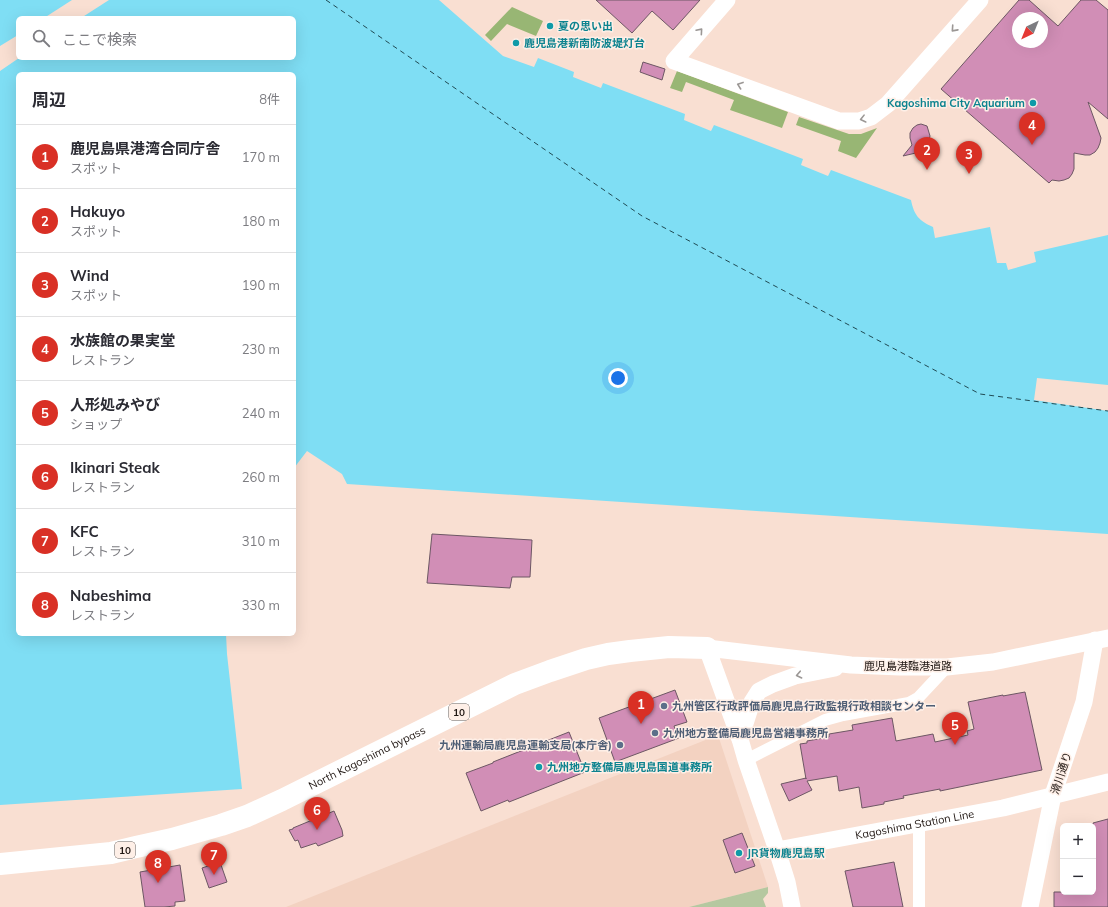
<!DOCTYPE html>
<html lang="ja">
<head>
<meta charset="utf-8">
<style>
	:root { --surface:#fff; --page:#f7f7f7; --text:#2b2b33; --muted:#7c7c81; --line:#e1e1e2; --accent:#d93025 }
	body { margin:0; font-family:Mulish,"Noto Sans JP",sans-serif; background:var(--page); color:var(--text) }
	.controls { position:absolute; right:12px; bottom:12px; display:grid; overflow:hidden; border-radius:6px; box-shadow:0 4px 16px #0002 }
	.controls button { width:36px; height:36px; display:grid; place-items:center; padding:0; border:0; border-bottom:1px solid var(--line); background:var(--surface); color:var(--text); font:20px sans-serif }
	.compass { position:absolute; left:1012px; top:12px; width:36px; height:36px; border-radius:50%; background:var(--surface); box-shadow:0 4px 16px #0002; rotate:223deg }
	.you { position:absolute; left:618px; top:378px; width:14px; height:14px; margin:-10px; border:3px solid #fff; border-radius:50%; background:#1a73e8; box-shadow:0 0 0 6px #1a73e833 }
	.badge { display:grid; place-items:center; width:26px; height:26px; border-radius:50%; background:var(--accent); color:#fff; font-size:13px; font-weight:700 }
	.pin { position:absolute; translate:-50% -33px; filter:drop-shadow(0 1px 2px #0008) }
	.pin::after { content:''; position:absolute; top:21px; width:14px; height:12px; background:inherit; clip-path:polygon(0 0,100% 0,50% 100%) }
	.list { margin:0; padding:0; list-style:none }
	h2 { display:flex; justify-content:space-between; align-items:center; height:52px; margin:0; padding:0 16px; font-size:17px }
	h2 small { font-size:13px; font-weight:400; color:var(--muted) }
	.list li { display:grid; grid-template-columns:26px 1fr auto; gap:12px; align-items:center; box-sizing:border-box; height:64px; padding:0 16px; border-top:1px solid var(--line) }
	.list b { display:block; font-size:15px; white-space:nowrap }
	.list p { margin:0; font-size:13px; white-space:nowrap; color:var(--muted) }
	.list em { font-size:13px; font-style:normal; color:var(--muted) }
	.icon { flex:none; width:22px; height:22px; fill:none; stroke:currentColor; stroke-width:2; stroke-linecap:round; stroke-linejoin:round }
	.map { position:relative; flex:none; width:1108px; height:907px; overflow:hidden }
	.search { position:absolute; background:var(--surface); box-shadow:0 4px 16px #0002; left:16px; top:16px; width:280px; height:44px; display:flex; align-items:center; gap:10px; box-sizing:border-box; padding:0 14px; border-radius:6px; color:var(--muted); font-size:15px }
	.panel { position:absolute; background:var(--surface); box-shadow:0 4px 16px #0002; left:16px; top:72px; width:280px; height:564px; border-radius:6px }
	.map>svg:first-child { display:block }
	.built { fill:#f3d2c1 }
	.green { fill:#b5c8a0 }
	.forest { fill:#98b674 }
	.water { fill:#7fdef4; fill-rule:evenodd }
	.pier { fill:#f9dfd2 }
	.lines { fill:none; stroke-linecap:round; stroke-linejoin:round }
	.ferry { stroke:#204b54; stroke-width:1; stroke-dasharray:5 4; stroke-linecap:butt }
	.building { fill:#d18eb6; stroke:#6d5764; fill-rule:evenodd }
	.street { stroke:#fff; stroke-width:12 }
	.secondary { stroke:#fff; stroke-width:17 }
	.highway { stroke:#fff; stroke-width:22 }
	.oneway { stroke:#9b9795 }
	.culture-dot { fill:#0f9aa8; stroke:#feefe7; stroke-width:1.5 }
	.service-dot { fill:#5c6f8a; stroke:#feefe7; stroke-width:1.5 }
	.labels { text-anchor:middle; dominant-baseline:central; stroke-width:3; stroke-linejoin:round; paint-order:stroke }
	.shield { fill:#feefe7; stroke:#635853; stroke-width:1 }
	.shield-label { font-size:10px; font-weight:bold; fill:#201713 }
	.culture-label { font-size:11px; font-weight:bold; fill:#0d838f; stroke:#feefe7; text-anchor:start }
	.street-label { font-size:11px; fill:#201713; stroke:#feefe7 }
	.service-label { font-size:11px; font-weight:bold; fill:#4e5e75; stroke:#feefe7; text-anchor:start }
</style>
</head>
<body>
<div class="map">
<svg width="1108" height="907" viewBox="0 0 1108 907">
	<rect width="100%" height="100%" fill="#f9dfd2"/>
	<polygon class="built" points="718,735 768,887 689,907 286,907"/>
	<polygon class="green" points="768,887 768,893 763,899 766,907 689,907"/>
	<g class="forest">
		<polygon points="512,7 543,21 536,36 507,24 491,41 485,35"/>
		<polygon points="677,71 788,112 782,128 730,110 734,100 686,82 682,92 670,88"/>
		<polygon points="799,117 849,134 861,134 877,128 856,158 838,151 841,141 796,125"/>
	</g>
	<path class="water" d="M 0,0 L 439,0 L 503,56 L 534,67 L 538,58 L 574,72 L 573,77 L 601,88 L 603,83 L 685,114 L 684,120 L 711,131 L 714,125 L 803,159 L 801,165 L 828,176 L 831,170 L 911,200 C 914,215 919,221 933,227 L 935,238 L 990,227 L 997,263 L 1006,263 L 1008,270 L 1036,262 L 1034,252 L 1108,235 L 1108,385 L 1037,378 L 1034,400 L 1108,411 L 1108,534 L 347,484 L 342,474 L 307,451 L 294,468 L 294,74 L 18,74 L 18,634 L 226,634 L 227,654 L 242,789 L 0,805 ZM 18,18 L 294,18 L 294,58 L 18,58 Z"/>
	<g class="pier">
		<polygon points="72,0 109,0 81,18 44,18"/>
		<polygon points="18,35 18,58 19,58 0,71 0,46"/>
	</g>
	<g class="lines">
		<polyline class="ferry" points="326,0 642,216 980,394 1108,411"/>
	</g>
	<g class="building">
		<polygon points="596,0 700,0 673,30 652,11 632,33"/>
		<path d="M 1019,0 L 1029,0 L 1058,26 L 1081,0 L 1096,0 L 1108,10 L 1108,119 L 1088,102 L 1101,138 L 1100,143 L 1098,148 L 1095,152 L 1090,155 L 1085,155 L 1074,153 L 1074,169 L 1072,174 L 1069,178 L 1064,180 L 1059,181 L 1052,180 L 1049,183 L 941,89 ZM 1018,18 L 1042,18 L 1042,42 L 1018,42 Z"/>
		<polygon points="643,62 665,69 662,80 640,72"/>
		<polygon points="921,124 927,126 930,136 928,144 926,147 920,152 903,156 912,145 910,138 910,133 913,128 917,125"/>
		<polygon points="432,534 532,540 530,577 512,577 510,588 427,583"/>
		<polygon points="675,690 687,722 674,726 679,738 615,762 599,718"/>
		<polygon points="1025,692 1042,770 940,791 940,789 903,796 904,798 884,802 884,804 862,808 859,787 839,791 837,776 807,781 812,790 789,801 781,784 806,778 806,779 800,744 807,743 807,741 829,737 829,734 853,730 852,725 892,718 896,741 933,734 935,742 968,735 967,731 974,729 968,702 1003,695 1003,696"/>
		<polygon points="569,732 585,772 509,802 508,800 481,811 466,773 493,763 493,762"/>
		<polygon points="334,811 342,830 343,836 318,846 316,843 301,848 298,840 295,841 289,830 293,829 293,828"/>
		<polygon points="1108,819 1108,907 1054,907 1054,892 1093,892 1093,823"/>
		<polygon points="742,833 755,866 735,873 723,840"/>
		<polygon points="220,862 227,882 209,888 202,868"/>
		<polygon points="894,862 903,907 853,907 845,871"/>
		<polygon points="180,865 185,901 175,902 175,906 164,907 145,907 140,872"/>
	</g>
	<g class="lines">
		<g class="street">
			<polyline points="746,760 825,720 843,715 909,703 918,698 947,667"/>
			<polyline points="919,907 919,823"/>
		</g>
		<g class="secondary">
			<polyline points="727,0 674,61 839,121 859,121 871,117 888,104 980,0"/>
			<polyline points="740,739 752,702 759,691 773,684 795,676 835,668"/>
			<path id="s1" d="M 777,850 L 1003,808 L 1108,782"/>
			<polyline points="792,907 787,882 777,850 746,760 740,739 707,648 851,665 900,667 947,667 993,662 1108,638"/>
			<polyline points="1030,907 1053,795 1084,702 1095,640"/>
		</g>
		<path class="highway" id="s2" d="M 0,864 L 111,853 L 136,847 L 172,839 L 221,825 L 247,816 L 282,800 L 515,684 L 550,671 L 586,659 L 608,654 L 630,651 L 669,647 L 707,648"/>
	</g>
	<defs><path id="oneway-chevron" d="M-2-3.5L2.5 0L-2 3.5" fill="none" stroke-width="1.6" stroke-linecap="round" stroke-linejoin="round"/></defs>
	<g class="oneway">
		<use href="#oneway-chevron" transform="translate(954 29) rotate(132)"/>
		<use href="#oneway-chevron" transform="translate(700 31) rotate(-49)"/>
		<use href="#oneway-chevron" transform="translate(740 85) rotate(-160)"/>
		<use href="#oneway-chevron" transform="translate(863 119) rotate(166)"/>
		<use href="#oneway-chevron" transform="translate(799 675) rotate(168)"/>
	</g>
	<g class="culture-dot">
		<circle cx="550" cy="26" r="4"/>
		<circle cx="516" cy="43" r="4"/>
		<circle cx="1033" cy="103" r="4"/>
		<circle cx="539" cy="767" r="4"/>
		<circle cx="739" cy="853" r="4"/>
	</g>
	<g class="service-dot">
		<circle cx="664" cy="706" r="4"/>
		<circle cx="655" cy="733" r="4"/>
		<circle cx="620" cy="745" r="4"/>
	</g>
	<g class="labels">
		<g class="shield">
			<rect x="449" y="704" width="20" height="16" rx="3"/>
			<rect x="115" y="842" width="20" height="16" rx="3"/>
		</g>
		<g class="shield-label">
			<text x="459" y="712">10</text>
			<text x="125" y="850">10</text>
		</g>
		<g class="culture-label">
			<text x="558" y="26">夏の思い出</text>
			<text x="524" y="43">鹿児島港新南防波堤灯台</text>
			<text x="1025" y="103" text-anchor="end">Kagoshima City Aquarium</text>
			<text x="547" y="767">九州地方整備局鹿児島国道事務所</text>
			<text x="747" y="853">JR貨物鹿児島駅</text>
		</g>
		<g class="street-label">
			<text x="908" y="666">鹿児島港臨港道路</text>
			<text stroke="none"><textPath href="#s2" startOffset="386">North Kagoshima bypass</textPath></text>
			<text transform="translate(1061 773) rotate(-72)">滑川通り</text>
			<text stroke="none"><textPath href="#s1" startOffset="140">Kagoshima Station Line</textPath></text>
		</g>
		<g class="service-label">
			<text x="672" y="706">九州管区行政評価局鹿児島行政監視行政相談センター</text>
			<text x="663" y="733">九州地方整備局鹿児島営繕事務所</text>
			<text x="612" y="745" text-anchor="end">九州運輸局鹿児島運輸支局(本庁舎)</text>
		</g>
	</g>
</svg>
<div class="controls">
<button>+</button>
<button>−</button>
</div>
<svg class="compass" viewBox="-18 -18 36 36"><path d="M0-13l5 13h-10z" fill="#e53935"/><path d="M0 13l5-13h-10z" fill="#7c7c81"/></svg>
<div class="you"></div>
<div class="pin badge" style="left:641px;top:724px">1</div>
<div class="pin badge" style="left:927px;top:170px">2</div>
<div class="pin badge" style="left:969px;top:174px">3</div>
<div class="pin badge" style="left:1032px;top:145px">4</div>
<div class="pin badge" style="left:955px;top:745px">5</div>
<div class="pin badge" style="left:317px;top:830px">6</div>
<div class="pin badge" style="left:214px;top:875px">7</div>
<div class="pin badge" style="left:158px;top:883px">8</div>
<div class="search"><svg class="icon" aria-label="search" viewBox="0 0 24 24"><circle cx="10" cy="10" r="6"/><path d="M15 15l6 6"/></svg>ここで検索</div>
<section class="panel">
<h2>周辺<small>8件</small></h2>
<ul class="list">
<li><span class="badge">1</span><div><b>鹿児島県港湾合同庁舎</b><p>スポット</p></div><em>170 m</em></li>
<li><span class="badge">2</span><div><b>Hakuyo</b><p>スポット</p></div><em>180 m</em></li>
<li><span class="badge">3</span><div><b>Wind</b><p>スポット</p></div><em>190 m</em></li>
<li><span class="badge">4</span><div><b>水族館の果実堂</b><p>レストラン</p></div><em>230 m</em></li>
<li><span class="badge">5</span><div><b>人形処みやび</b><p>ショップ</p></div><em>240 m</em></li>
<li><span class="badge">6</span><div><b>Ikinari Steak</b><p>レストラン</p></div><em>260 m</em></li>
<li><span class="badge">7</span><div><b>KFC</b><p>レストラン</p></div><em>310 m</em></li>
<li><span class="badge">8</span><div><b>Nabeshima</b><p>レストラン</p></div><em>330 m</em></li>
</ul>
</section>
</div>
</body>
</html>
